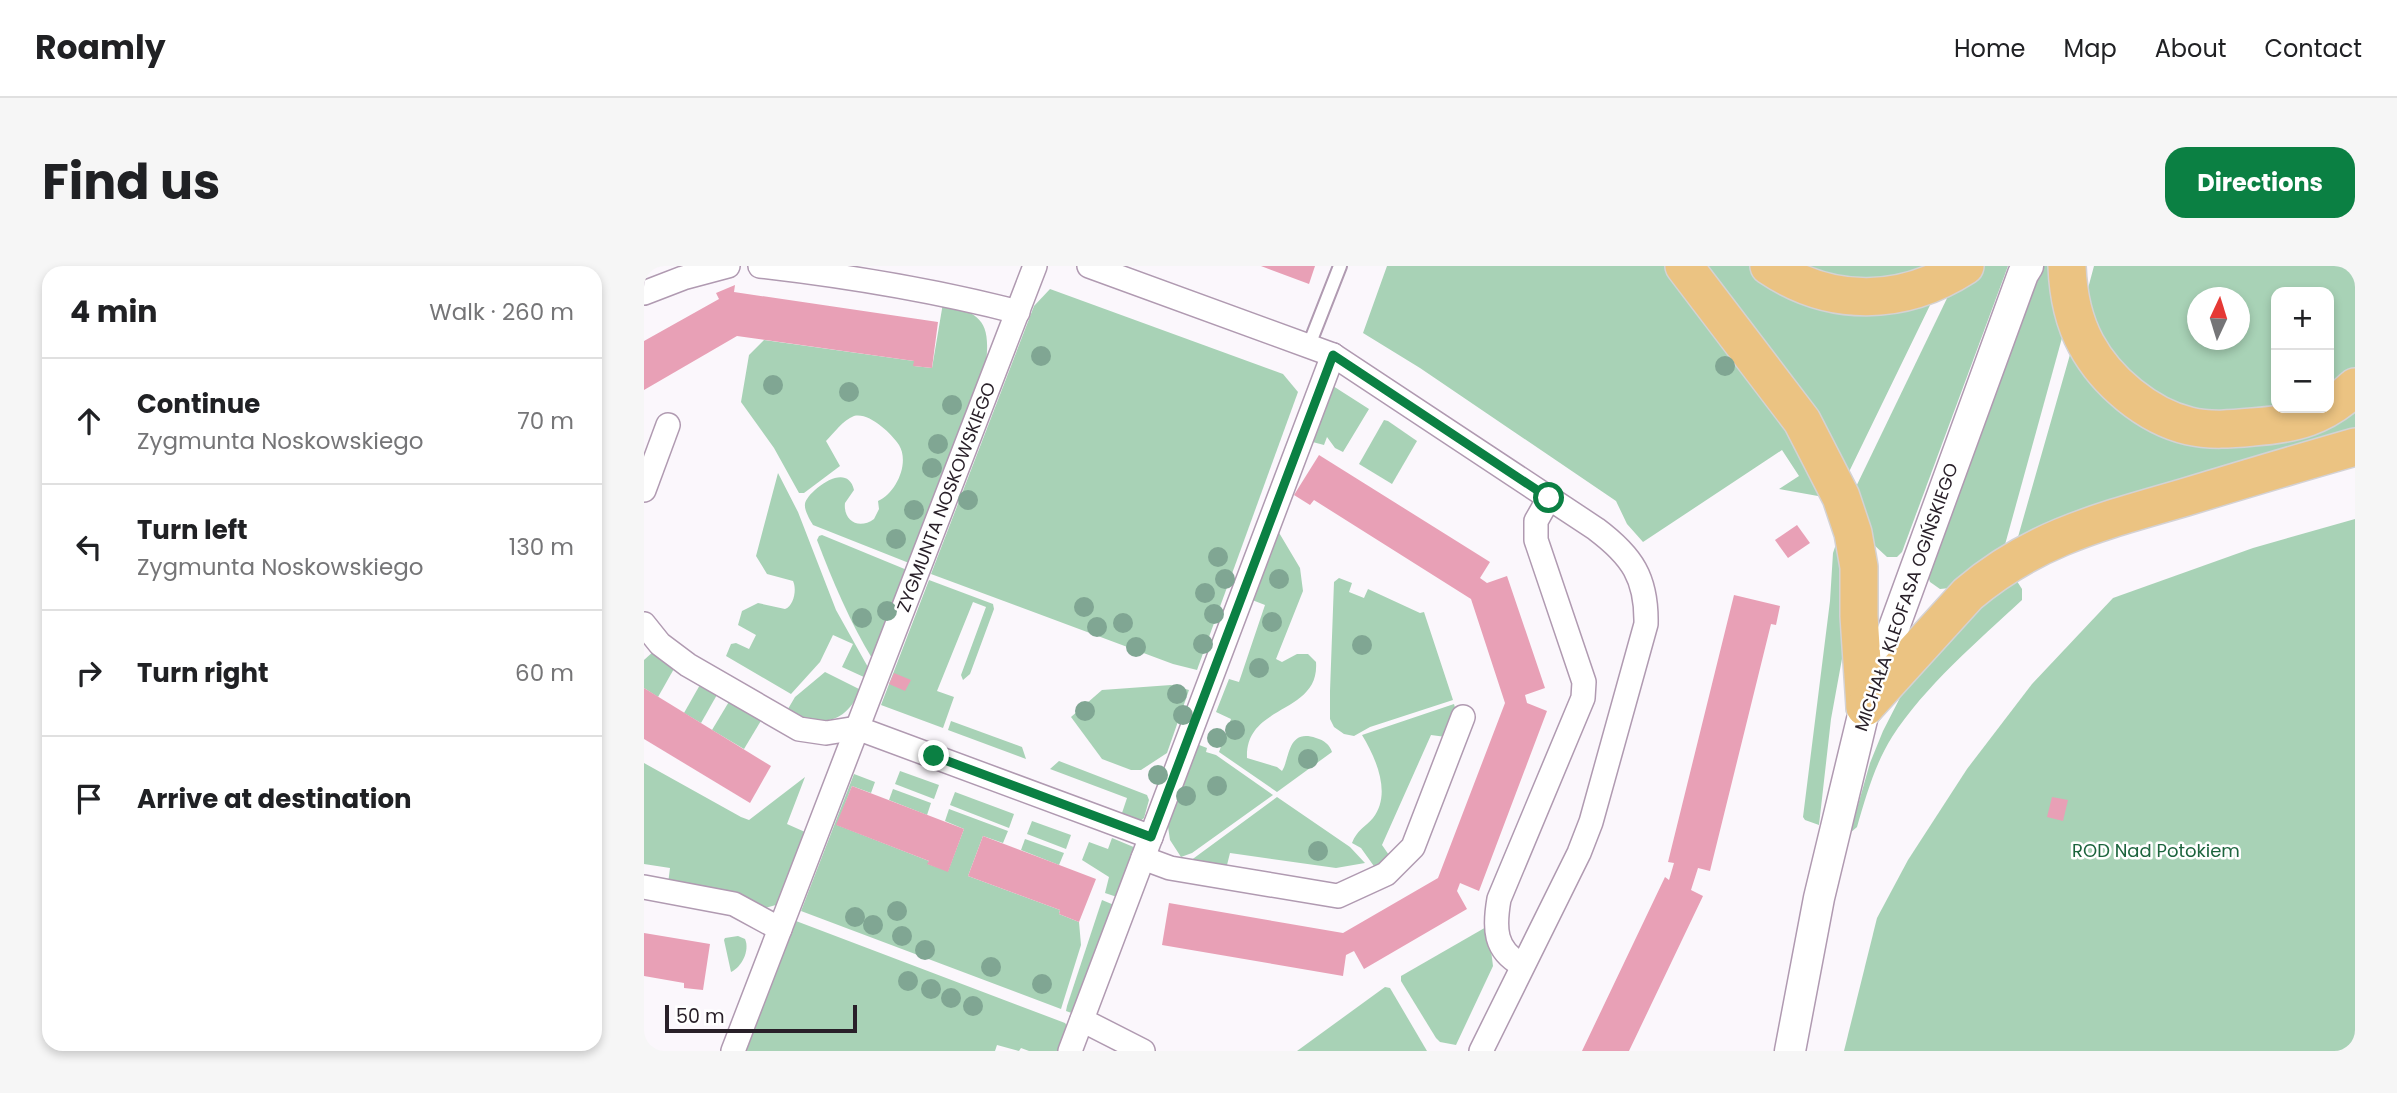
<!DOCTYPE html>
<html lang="en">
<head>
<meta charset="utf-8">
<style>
	:root { --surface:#fff; --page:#f6f6f6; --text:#202124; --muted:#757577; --line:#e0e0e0; --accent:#0b8043 }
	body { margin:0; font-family:Poppins,sans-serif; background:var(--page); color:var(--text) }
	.controls { position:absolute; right:21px; top:21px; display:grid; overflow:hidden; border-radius:14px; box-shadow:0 4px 10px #0003 }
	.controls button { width:63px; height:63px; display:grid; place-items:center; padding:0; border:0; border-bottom:2px solid var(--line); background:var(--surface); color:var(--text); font:35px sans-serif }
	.compass { position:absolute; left:1543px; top:21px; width:63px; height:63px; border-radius:50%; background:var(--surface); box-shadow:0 4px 10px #0003; rotate:4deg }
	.scale { position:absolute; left:21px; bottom:18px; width:192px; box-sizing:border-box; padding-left:7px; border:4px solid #292029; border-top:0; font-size:19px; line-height:24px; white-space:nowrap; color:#292029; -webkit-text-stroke:5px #fff; paint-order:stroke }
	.stop { position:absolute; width:21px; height:21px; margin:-16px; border:5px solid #0b8043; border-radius:50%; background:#fff }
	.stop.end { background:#0b8043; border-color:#fff; box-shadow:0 2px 7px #0008 }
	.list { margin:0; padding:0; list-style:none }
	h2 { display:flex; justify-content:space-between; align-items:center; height:91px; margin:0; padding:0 28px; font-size:30px }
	h2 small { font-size:23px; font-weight:400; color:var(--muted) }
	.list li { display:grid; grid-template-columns:46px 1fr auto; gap:21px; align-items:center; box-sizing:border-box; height:126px; padding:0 28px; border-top:2px solid var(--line) }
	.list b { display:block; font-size:26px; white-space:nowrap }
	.list p { margin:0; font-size:23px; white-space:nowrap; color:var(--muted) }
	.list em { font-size:23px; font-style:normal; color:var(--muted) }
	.icon { flex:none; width:38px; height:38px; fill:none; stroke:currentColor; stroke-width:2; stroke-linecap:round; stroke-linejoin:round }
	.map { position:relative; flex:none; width:1711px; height:785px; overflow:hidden; border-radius:21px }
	header { display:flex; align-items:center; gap:42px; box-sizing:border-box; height:98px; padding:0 35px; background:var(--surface); border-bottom:2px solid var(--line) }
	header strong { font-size:33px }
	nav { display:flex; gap:38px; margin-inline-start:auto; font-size:24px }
	.intro { display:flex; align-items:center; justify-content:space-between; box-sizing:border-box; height:168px; padding:0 42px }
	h1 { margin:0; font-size:49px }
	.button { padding:18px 32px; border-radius:21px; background:var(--accent); color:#fff; font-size:24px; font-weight:700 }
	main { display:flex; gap:42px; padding:0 42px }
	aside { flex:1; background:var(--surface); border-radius:21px; box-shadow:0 4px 10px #0003 }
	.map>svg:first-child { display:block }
	.green { fill:#a8d2b6; fill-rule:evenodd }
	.building { fill:#e8a0b6 }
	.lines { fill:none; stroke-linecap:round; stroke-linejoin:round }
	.service-casing { stroke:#b09ab1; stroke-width:16 }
	.minor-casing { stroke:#b09ab1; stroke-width:26 }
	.tertiary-casing { stroke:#b09ab1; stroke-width:33 }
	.primary-casing { stroke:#d4d2d4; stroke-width:40 }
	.service { stroke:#fff; stroke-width:12 }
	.minor { stroke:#fff; stroke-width:23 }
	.tertiary { stroke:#fff; stroke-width:30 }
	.primary { stroke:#ebc382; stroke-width:37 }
	.tree { fill:#80a693 }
	.route { stroke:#0b8043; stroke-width:9 }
	.labels { text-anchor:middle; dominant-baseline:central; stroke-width:5; stroke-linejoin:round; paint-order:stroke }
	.street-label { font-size:18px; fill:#292029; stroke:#fff }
	.park-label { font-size:18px; fill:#1c643d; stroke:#fff }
</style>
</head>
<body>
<header>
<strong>Roamly</strong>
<nav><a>Home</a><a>Map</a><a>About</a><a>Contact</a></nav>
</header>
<div class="intro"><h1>Find us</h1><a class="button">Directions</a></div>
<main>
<aside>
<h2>4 min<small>Walk · 260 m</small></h2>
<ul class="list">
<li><svg class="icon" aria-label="ahead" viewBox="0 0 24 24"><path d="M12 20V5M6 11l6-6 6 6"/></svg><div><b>Continue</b><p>Zygmunta Noskowskiego</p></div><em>70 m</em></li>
<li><svg class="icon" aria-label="left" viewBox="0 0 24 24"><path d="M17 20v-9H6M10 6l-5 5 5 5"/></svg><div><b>Turn left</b><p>Zygmunta Noskowskiego</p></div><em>130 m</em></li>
<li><svg class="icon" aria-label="right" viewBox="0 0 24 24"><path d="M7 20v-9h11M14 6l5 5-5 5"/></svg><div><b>Turn right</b></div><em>60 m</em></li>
<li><svg class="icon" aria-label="arrive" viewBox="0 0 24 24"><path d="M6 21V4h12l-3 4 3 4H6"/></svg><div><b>Arrive at destination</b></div></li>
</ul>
</aside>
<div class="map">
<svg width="1711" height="785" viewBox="0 0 1711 785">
	<rect width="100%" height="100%" fill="#fbf7fc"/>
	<g class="green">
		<polygon points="743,0 1024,0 1135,144 1185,232 1135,223 1155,210 1138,184 999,276 983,258 972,235 776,102 719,67"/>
		<polygon points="1055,0 1105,0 1111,5 1290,31 1202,212"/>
		<polygon points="1147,0 1297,0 1242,19"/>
		<polygon points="1340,0 1364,0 1258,286 1253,291 1243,291 1229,278 1209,227 1307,24"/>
		<polygon points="1398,0 1409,0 1421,61 1359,286 1306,322 1296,323 1286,316 1284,310"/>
		<path d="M 1450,0 L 1711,0 L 1711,103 L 1685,127 L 1685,26 L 1632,26 L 1632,142 L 1546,149 L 1476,106 L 1439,41 ZM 1554,32 L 1596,32 L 1596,74 L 1554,74 Z"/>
		<polygon points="406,23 639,108 654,126 553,404 529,398 287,308 390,40"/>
		<path d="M 299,37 C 336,48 347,54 342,97 L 265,297 L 169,259 C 166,254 160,244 161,238 C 162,227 203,193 210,224 L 201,237 C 199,255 215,264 230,253 L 235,243 L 234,235 C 252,227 266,197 255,179 C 247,167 225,146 210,150 C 199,154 190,167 182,175 L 196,200 L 160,227 L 155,227 L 130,182 L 97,136 L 105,89 L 120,74 L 270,95 L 270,100 L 288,102 Z"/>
		<polygon points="1429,78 1499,153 1711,138 1711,168 1372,278"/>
		<polygon points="689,120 725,143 699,186 691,182 683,171 680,179 661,174"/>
		<polygon points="740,154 744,155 773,175 748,218 715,198"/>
		<path d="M 134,207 L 154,246 L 192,344 L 225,403 L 222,412 L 198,401 L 209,378 L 189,369 L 176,396 L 147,428 L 82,390 L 87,378 L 92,377 L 105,383 L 112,369 L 94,359 L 98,345 L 114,337 L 141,343 C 150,340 153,323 149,315 L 123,308 L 112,290 Z"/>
		<polygon points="1711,253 1711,785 1200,785 1233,652 1264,594 1323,503 1388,418 1469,332 1609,282"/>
		<path d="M 634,265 L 656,302 L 659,325 L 632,393 L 638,396 L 653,388 L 664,388 L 672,396 C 676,449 601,437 603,492 L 633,501 L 638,505 C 646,493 643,462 672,472 C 680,474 686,479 688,486 L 633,526 L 575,486 L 587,453 L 572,446 L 585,413 L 595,416 L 621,339 L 603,332 Z"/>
		<path d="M 178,269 L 263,304 L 229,394 C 206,356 189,316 173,274 L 175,270 Z"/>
		<polygon points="1195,269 1206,349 1187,453 1175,559 1161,554 1159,551 1186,335 1189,287"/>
		<path d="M 1369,309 L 1378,323 L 1378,334 C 1334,375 1281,420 1248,471 C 1231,498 1222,530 1213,561 L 1206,567 L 1226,497 L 1239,465 L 1262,420 L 1280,391 Z"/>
		<polygon points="695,312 708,317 705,326 720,332 724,323 776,347 780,346 809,434 726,461 710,470 700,468 690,461 686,453 686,425 690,316"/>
		<polygon points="285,314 349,338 350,343 326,408 319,414 317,409 342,341 329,336 293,425 310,431 299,462 237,439"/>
		<polygon points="10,385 31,401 14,431 0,422 0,394"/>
		<path d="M 181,406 L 217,424 C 197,463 177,457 141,448 L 151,431 Z"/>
		<polygon points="57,417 74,427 57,457 40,447"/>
		<polygon points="527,419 545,424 523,487 497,504 487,504 458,493 427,451 458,424"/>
		<polygon points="86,434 118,453 100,483 68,464"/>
		<path d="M 810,438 L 812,445 L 802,471 L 787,469 L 738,579 L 747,592 L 732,603 L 717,582 L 708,577 C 713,564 721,561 729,552 C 748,528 732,492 718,469 Z"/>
		<polygon points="307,455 378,481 382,493 304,464"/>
		<polygon points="550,477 563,482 562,486 572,489 629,529 548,587 537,591 526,574 523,554"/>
		<polygon points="415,495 503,529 505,534 500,552 494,557 476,553 483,532 406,503"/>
		<polygon points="0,497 97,551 105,554 161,511 143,558 161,566 132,639 121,642 24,618 26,602 0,598"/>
		<polygon points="256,505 295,519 290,533 251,518"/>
		<polygon points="210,508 231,516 227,527 208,520 193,559 285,595 284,598 304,605 320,563 301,555 305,543 364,565 359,577 339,570 324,610 416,644 415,648 435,656 437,679 417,743 157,645"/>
		<polygon points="249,523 287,537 283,549 245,534"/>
		<polygon points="311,526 370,548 365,562 306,539"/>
		<polygon points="633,531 706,581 721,597 692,602 586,587 582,603 546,595"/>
		<polygon points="388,555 427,569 422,583 383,568"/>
		<polygon points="468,572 492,582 476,632 461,627 465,611 438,594 445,576 464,583"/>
		<polygon points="381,573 420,587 415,599 377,584"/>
		<polygon points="458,634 470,639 433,749 422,745 423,740"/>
		<polygon points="152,655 421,757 427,765 418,785 385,785 377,782 375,785 353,779 351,785 102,785"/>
		<polygon points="844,660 849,700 812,779 796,776 792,772 757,715 757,710"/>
		<path d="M 94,670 L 101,673 C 106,684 98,701 87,706 L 80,674 L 81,672 Z"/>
		<polygon points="741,721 746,722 783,785 653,785"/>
	</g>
	<g class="building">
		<polygon points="617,0 671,0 665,18"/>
		<polygon points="91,19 90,26 294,56 288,102 269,100 270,95 93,70 0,124 0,75 75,33 72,27"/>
		<polygon points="675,189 846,296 836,312 843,317 863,310 901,422 881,429 883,437 903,445 835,625 816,617 813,625 823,643 720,703 710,685 702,689 699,710 518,679 525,637 699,667 794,612 861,437 827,333 670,234 666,239 650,229"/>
		<polygon points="1153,259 1166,277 1144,292 1131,274"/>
		<polygon points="1090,329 1136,340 1132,359 1127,358 1066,605 1054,602 1047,624 1059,630 985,785 938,785 1021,611 1025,614 1030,597 1024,596"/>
		<polygon points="250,407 267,414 261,425 245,418"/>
		<polygon points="0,422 127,500 106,537 0,473"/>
		<polygon points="208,520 320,563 304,606 283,598 285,595 192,559"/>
		<polygon points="1408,531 1424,534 1419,555 1403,551"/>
		<polygon points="339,570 452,613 435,656 415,648 416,644 324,610"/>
		<polygon points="0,667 66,678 59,724 40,722 40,717 0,710"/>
	</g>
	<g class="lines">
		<g class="service-casing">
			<polyline id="service" points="665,79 696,0"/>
		</g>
		<g class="minor-casing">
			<g id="minor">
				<path d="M 116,0 C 203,10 289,24 374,46"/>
				<path d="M 445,0 L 689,89 L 952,263 C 988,290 1003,312 1002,358 L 947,556 L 935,587 L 837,785"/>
				<polyline points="0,27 39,12 84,0"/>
				<polyline points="0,224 24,159"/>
				<polyline points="0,358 16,378 44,399 155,463 182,467 213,462 507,571"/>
				<polyline points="499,592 526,602 694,630 742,608 769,581 819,451"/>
				<polyline points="0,621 90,638 136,663"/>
				<path d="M 878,699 C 850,684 850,662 855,633 L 939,432 L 940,416 L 892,274 L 892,255 L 905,232"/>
				<polyline points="438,754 499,785"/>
				<polyline points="89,785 391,0"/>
				<polyline points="426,785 689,89"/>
			</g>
		</g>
		<g class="tertiary-casing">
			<polyline id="tertiary" points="1146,785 1175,632 1221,441 1379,8 1384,0"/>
		</g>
		<g class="primary-casing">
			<g id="primary">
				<polyline points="1040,0 1158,155 1197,231 1209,267 1215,301 1215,350 1221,441"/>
				<path d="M 1125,0 C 1187,42 1259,40 1321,0"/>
				<path d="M 1423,0 C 1424,27 1429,54 1442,78 C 1462,115 1503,150 1545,160 C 1566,165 1588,163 1609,161 C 1651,158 1680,151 1711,121"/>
				<path d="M 1221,441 L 1324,328 C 1391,271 1460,255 1542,231 C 1598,214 1655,197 1711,181"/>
			</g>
		</g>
		<use href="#service" class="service"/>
		<use href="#minor" class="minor"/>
		<use href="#tertiary" class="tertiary"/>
		<use href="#primary" class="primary"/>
	</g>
	<g class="tree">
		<circle cx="397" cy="90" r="10"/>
		<circle cx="1081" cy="100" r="10"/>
		<circle cx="129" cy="119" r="10"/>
		<circle cx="205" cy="126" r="10"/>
		<circle cx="308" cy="139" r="10"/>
		<circle cx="294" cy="178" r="10"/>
		<circle cx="288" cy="202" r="10"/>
		<circle cx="324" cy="234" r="10"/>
		<circle cx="270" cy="244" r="10"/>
		<circle cx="252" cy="273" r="10"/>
		<circle cx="574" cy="291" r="10"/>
		<circle cx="581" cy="313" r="10"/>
		<circle cx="635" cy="313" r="10"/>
		<circle cx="561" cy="327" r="10"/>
		<circle cx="440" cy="341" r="10"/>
		<circle cx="243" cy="345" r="10"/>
		<circle cx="570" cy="348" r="10"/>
		<circle cx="218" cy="352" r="10"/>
		<circle cx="628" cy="356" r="10"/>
		<circle cx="479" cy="357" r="10"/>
		<circle cx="453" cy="361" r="10"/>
		<circle cx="559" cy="378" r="10"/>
		<circle cx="718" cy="379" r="10"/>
		<circle cx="492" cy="381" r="10"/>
		<circle cx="615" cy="402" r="10"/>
		<circle cx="533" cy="428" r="10"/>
		<circle cx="441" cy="445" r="10"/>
		<circle cx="539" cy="449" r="10"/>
		<circle cx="591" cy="464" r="10"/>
		<circle cx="573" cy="472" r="10"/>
		<circle cx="664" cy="493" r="10"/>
		<circle cx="514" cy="509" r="10"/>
		<circle cx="573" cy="520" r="10"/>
		<circle cx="542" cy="530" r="10"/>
		<circle cx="674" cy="585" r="10"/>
		<circle cx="253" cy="645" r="10"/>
		<circle cx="211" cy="651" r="10"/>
		<circle cx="229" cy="659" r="10"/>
		<circle cx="258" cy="670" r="10"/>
		<circle cx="281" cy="684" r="10"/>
		<circle cx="347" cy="701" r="10"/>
		<circle cx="264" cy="715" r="10"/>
		<circle cx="398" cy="718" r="10"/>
		<circle cx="287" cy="723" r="10"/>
		<circle cx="307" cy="732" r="10"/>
		<circle cx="329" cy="740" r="10"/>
	</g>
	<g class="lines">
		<polyline class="route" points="290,490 507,571 689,89 905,232"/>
	</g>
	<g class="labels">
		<g class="street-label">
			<text transform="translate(302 231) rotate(-69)">ZYGMUNTA NOSKOWSKIEGO</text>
			<text transform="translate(1262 331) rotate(-71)">MICHAŁA KLEOFASA OGIŃSKIEGO</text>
		</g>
		<g class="park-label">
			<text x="1512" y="584">ROD Nad Potokiem</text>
		</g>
	</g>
</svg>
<div class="controls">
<button>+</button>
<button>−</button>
</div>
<svg class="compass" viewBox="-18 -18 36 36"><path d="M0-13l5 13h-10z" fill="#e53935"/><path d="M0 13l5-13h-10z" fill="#757577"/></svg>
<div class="scale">50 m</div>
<div class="stop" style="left:905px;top:232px"></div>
<div class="stop end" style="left:290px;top:490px"></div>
</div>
</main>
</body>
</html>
